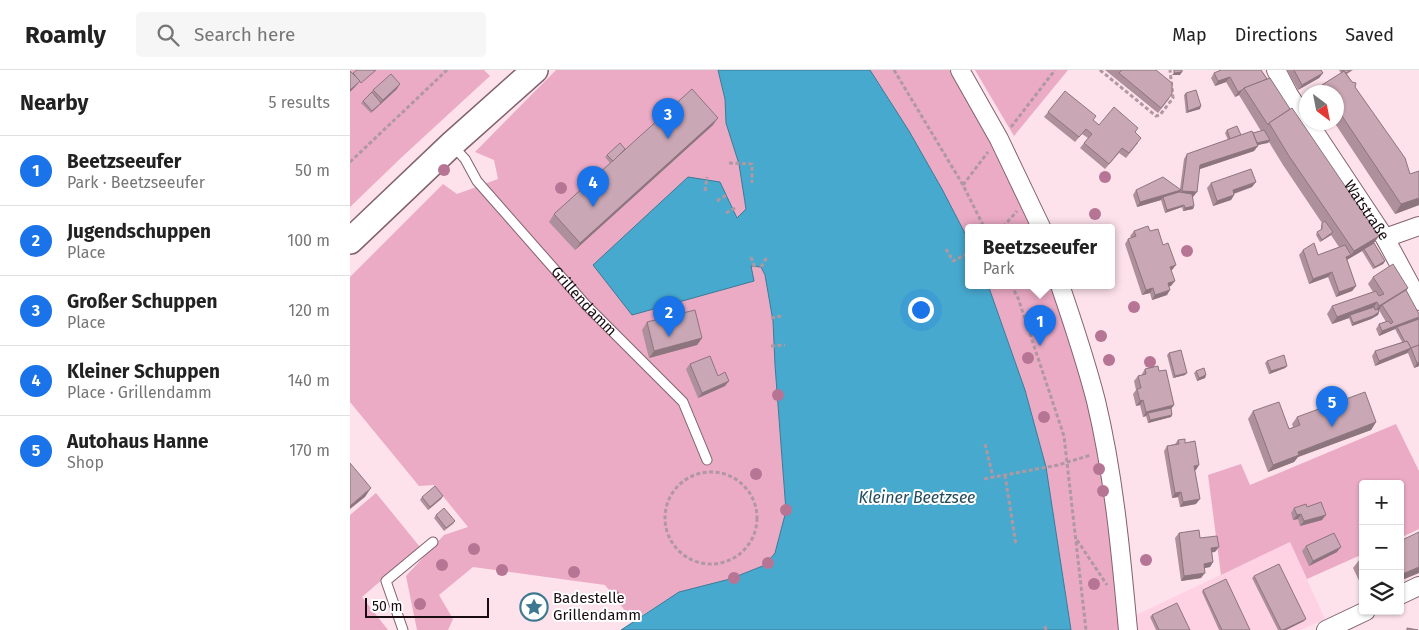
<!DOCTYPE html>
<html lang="en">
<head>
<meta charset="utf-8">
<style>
	:root { --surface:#fff; --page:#f6f6f6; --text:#222; --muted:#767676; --line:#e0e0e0; --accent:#1a73e8 }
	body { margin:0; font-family:"Fira Sans",sans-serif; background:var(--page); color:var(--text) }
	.controls { position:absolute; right:15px; bottom:15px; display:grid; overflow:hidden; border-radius:5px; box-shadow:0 1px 4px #0004 }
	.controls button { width:45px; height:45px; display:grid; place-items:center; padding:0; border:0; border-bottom:1px solid var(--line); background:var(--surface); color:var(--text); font:25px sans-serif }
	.compass { position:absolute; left:949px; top:15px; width:45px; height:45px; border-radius:50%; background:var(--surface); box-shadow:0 1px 4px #0004; rotate:148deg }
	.scale { position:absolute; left:15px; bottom:12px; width:124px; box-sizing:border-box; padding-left:5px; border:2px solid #190d12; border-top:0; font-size:14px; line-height:18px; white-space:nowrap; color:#190d12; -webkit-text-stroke:4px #fff; paint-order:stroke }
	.you { position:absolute; left:570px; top:239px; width:18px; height:18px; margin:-12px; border:4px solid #fff; border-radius:50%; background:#1a73e8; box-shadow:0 0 0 8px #1a73e833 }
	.badge { display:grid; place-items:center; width:32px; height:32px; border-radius:50%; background:var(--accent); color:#fff; font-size:16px; font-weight:700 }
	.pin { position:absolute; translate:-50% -41px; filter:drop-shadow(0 1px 2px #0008) }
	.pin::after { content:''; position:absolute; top:26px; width:18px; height:15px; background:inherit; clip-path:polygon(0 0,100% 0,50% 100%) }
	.popup { position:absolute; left:615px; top:154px; width:150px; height:65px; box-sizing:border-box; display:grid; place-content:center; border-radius:5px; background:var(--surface); filter:drop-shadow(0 1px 4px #0005); font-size:16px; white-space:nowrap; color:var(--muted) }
	.popup b { font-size:19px; color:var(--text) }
	.popup::after { content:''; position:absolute; left:50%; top:100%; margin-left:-10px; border:10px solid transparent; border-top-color:var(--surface) }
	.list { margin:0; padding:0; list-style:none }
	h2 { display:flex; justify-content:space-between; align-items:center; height:65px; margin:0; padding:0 20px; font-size:21px }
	h2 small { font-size:16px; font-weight:400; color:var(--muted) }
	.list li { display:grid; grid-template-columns:32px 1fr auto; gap:15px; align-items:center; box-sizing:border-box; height:70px; padding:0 20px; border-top:1px solid var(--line) }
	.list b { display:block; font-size:19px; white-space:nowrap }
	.list p { margin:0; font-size:16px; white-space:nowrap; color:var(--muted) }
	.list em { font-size:16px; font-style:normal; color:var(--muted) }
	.icon { flex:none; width:28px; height:28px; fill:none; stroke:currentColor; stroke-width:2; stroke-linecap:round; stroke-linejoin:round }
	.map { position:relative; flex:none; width:1069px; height:560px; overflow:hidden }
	header { display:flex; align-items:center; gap:30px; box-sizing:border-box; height:70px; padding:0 25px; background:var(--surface); border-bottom:1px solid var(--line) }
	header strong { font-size:24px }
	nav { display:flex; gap:28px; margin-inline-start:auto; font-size:18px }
	.search { width:350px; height:45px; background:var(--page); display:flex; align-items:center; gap:12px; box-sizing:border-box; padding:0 18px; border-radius:5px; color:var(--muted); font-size:19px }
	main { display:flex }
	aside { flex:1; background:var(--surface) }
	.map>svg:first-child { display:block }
	.built { fill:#fed2e3 }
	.green { fill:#ebabc4 }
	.water { fill:#48a9cf; stroke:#3a7a96 }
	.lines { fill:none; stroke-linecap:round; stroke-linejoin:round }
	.service-casing { stroke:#81626e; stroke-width:11 }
	.minor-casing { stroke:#81626e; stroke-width:20 }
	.secondary-casing { stroke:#81626e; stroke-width:28 }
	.path { stroke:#af98a0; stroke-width:3; stroke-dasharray:4 2.5; stroke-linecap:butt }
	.service { stroke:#fff; stroke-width:9 }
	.minor { stroke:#fff; stroke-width:18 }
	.secondary { stroke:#fff; stroke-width:25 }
	.tree { fill:#b67594 }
	.wall { fill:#ad909b }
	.shaded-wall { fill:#8d757e }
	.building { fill:#c9a7b4; stroke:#8d757e }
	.labels { text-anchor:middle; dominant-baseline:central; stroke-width:4; stroke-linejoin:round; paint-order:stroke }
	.street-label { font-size:15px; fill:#190d12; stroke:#fff }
	.poi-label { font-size:15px; fill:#190d12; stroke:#fff; text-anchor:start }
	.water-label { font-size:16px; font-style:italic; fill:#224b5c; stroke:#fff }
</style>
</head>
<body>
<header>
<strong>Roamly</strong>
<div class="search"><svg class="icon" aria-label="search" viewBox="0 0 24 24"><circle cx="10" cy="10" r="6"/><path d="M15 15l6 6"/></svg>Search here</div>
<nav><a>Map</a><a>Directions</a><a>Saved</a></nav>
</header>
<main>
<aside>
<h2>Nearby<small>5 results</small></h2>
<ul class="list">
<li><span class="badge">1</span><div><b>Beetzseeufer</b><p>Park · Beetzseeufer</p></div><em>50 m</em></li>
<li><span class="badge">2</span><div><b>Jugendschuppen</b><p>Place</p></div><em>100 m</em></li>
<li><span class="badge">3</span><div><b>Großer Schuppen</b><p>Place</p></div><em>120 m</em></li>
<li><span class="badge">4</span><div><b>Kleiner Schuppen</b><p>Place · Grillendamm</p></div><em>140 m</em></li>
<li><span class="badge">5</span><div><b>Autohaus Hanne</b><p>Shop</p></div><em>170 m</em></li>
</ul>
</aside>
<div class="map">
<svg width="1069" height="560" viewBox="0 0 1069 560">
	<rect width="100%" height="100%" fill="#fde1eb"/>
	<polygon class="built" points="940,472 975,549 951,560 785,560 784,546"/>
	<g class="green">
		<polygon points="0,0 134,0 140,6 53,86 0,137"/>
		<polygon points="206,0 368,0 375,29 376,53 389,94 396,139 387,148 404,211 401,196 411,197 415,205 423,251 425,295 436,441 425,483 415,495 380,509 329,522 283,551 255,515 123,497 89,525 103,549 98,560 67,560 56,506 94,465 118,457 84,415 69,416 0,332 0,207 93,114 107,124 148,109 144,90 125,82"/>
		<path d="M 520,0 L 600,0 L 646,77 L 664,115 L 681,157 L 619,157 L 619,171 C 589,112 556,56 520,0 Z"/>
		<polygon points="625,0 718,0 664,66"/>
		<polygon points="638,215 702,215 739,336 757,441 770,560 721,560 696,397 675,320"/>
		<polygon points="1046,354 1069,401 1069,459 1050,468 1050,414 1013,414 1013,484 957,509 940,472 871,505 858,405 891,394 900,415"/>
		<polygon points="26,423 70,477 12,527 38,560 0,560 0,445"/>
	</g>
	<polygon class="water" points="368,0 520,0 559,61 592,119 619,171 619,215 638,215 675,320 696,397 721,560 271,560 329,522 380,509 415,495 425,483 436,441 425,295 423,251 415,205 411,197 401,196 404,211 282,245 243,195 338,107 370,112 387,148 396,139 389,94 376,53 375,29"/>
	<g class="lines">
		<g class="service-casing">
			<g id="service">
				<path id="s1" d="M 102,75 L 115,89 L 127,111 L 236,235 L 333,332 L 357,390"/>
				<polyline points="53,560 36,511 83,472"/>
			</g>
		</g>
		<g class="minor-casing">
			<g id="minor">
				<polyline points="610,0 649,69 691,157"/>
				<polyline points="926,0 939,25 956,51"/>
				<path id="s2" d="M 958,52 L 1035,168 L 1069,231"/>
				<polyline points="1035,168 1069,156"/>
				<path d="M 710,215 C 723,253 736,292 746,331 C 764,406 771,484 778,560"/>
				<polyline points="1050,525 1069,516"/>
				<polyline points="976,560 1016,541"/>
			</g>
		</g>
		<g class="secondary-casing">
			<polyline id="secondary" points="0,171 102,74 185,0"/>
		</g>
		<g class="path">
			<polyline points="544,0 613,115 634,157"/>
			<polyline points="750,0 806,46 810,45 823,28 820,0"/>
			<polyline points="661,57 705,0"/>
			<polyline points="0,92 97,0"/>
			<polyline points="379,93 402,94 402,113"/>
			<polyline points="613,115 638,82"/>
			<polyline points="355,121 357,107"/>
			<polyline points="367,131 378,124"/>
			<polyline points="376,143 385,138"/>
			<polyline points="653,157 667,141"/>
			<polyline points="596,179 603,191 619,183"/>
			<polyline points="401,187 405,198"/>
			<polyline points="411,197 417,187"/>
			<polyline points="661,215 668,228 714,366 736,560"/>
			<polyline points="421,248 431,246"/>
			<polyline points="421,276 435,275"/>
			<polyline points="635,374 643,407"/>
			<circle cx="361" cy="448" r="46"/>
			<polyline points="655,405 666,475"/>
			<polyline points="634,409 708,395 741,385"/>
			<polyline points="727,470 757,515"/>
			<polyline points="695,556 696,560"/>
		</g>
		<use href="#service" class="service"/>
		<use href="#minor" class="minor"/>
		<use href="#secondary" class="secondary"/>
	</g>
	<g class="tree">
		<circle cx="94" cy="100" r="6"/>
		<circle cx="755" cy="107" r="6"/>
		<circle cx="211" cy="118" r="6"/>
		<circle cx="745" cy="144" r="6"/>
		<circle cx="837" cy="181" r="6"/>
		<circle cx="784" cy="237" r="6"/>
		<circle cx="751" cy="266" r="6"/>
		<circle cx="678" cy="288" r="6"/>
		<circle cx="759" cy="290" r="6"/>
		<circle cx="800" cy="292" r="6"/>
		<circle cx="428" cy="325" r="6"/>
		<circle cx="694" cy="347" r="6"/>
		<circle cx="749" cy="399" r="6"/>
		<circle cx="406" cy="404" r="6"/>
		<circle cx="753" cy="421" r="6"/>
		<circle cx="436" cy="440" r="6"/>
		<circle cx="124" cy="479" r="6"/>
		<circle cx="796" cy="490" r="6"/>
		<circle cx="418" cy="493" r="6"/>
		<circle cx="92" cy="495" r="6"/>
		<circle cx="152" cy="500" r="6"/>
		<circle cx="224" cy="502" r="6"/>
		<circle cx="384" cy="508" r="6"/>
		<circle cx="744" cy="514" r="6"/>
		<circle cx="264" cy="526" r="6"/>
		<circle cx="70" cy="534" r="6"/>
	</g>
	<g class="wall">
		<polygon points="755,0 806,0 819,29 808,43"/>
		<polygon points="871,0 911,0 940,39 1029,166 1024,173 1035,191 1033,194 1023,199 1012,181 997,190 1006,216 1002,221 986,227 978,207 959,214 949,185 953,180 968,185 989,177 981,165 970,172 966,165 967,162 971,160 971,156 972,153 933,95 919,72 908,75 904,81 850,99 843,127 842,127 844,136 843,139 833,141 832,137 815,143 811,130 787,137 783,125 786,120 830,119 834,89 837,84 878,70 875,63 877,60 891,65 911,61 889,25 885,27 876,12 865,16 861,8 864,3"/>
		<polygon points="937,0 971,0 973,3 969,8 948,20"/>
		<polygon points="989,0 1003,0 997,4 1060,104 1069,135 1045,144 984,52 986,52 986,22 967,22 972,15 991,3"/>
		<polygon points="47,19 21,43 11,33 23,20"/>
		<polygon points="836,23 850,39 836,43 834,25"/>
		<polygon points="698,42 743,50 749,55 785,63 788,73 776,88 769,83 755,99 730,78 738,68 732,64 725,72 694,47"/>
		<polygon points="363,55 225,180 199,152 204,144 260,93 255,87 257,85"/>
		<polygon points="861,113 902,117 884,124 884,125 881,130 863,136 857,118"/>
		<polygon points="784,161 800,161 813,175 822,200 821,200 821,216 819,216 817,225 802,230 800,223 792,225 775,174 778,169 781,168 780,166"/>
		<polygon points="1023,207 1058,218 1056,220 1069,249 1069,296 1064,298 1058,283 1025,296 1022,286 1025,281 1052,272 1045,259 1029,266 1026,259 1029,254 1036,252 1029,240 1028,240 1029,242 1028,245 1021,249 1002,256 999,248 982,254 977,244 982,236 1023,222 1018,214"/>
		<polygon points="297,252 352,268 347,275 299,288 292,260"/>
		<polygon points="819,283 835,305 823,308 817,285"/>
		<polygon points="917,291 937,296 935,298 919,304 915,293"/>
		<polygon points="340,294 368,306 375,316 348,328 336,299"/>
		<polygon points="795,299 809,301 824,335 821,339 822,345 821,347 798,353 796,346 793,347 790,335 786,336 783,324 786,320 784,311 788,306 792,305 792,304"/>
		<polygon points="846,301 856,305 855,308 847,311 844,303"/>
		<polygon points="903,341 939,359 943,357 942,354 947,347 1026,352 1021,360 948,387 944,392 918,402 898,349"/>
		<polygon points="828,370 835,373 846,400 845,400 846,434 830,437 828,427 822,428 814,381 817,376 825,374"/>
		<polygon points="93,426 91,429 78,440 70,430 72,427"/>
		<polygon points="957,437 972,450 950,456 948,449 943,450 941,443 944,438"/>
		<polygon points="86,445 105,451 103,454 94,461 84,448"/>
		<polygon points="829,463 850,468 865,482 862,482 863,492 860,497 854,498 851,508 831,511 825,468"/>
		<polygon points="956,476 987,482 959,496 952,481"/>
		<polygon points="1013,487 1013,519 1003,498 1010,489"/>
		<polygon points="904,506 954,551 936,560 928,560 902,508"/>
		<polygon points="853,520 900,560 869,560 852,522"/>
		<polygon points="802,545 840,560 806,560 800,547"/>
	</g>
	<g class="shaded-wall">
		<polygon points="832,2 830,5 822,5 824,3"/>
		<polygon points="973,3 969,8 948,20 952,15"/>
		<polygon points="880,7 876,12 865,16 868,11"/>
		<polygon points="10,11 6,16 0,22 0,20"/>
		<polygon points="50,14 47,19 21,43 33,30"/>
		<polygon points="892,20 889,25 885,27 888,22"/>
		<polygon points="851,36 850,39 836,43 838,41"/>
		<polygon points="368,48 363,55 225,180 230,173"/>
		<polygon points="920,70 918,73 903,76 904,74"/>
		<polygon points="908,76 904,81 847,100 850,95"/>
		<polygon points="906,112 902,117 879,125 883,120"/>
		<polygon points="831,120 828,125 813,127 811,130 787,137 790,132"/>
		<polygon points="832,121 847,122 843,127 829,126"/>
		<polygon points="884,125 881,130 863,136 867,131"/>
		<polygon points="1069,128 1069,135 1045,144 1051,134"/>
		<polygon points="834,135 832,137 815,143 817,140"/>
		<polygon points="844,136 843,139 833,141 835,138"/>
		<polygon points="983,162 981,165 970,172 972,170"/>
		<polygon points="1029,166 1022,175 1014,179 1012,181 993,192 996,187 1001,185 1004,181"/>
		<polygon points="1035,191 1033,194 1023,199 1025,197"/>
		<polygon points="826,195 822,200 817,202 820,197"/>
		<polygon points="982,202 978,207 959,214 963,209"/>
		<polygon points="825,211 821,216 815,218 818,213"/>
		<polygon points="1006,216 1002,221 986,227 989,222"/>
		<polygon points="803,218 800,223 792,225 796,220"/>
		<polygon points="1058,218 1053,225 1032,235 1029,240 1024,243 1029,236"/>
		<polygon points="820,220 817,225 802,230 805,225"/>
		<polygon points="1027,232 1022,240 1000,245 999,248 982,254 987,247"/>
		<polygon points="1029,242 1028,245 1021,249 1002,256 1003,253"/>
		<polygon points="1069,247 1067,252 1047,257 1045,259 1029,266 1032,261"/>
		<polygon points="352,268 347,275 299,288 304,281"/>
		<polygon points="1061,278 1057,283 1025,296 1029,291"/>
		<polygon points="1069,292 1069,296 1064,298 1067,293"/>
		<polygon points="937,296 935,298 919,304 921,301"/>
		<polygon points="837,303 835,305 823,308 825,306"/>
		<polygon points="856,305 855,308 847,311 849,308"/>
		<polygon points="379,311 375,316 348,328 352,323"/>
		<polygon points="793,330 790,335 786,336 790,331"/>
		<polygon points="824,335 820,340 798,343 796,346 793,347 796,342"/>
		<polygon points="822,345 821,347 798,353 800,350"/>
		<polygon points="1026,352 1021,360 948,387 944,392 918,402 923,395 948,382"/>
		<polygon points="849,395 846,400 841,401 844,396"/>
		<polygon points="21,418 15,427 0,439 0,436"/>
		<polygon points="831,422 828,427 822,428 825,423"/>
		<polygon points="93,426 91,429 78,440 80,437"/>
		<polygon points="850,429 846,434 830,437 833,432"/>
		<polygon points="951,444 948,449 943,450 947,445"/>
		<polygon points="976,445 972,450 950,456 954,451"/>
		<polygon points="869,477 865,482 858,483 861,478"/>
		<polygon points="991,477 987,482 959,496 963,491"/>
		<polygon points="863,492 860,497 850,499 854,494"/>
		<polygon points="1069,497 1069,503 1050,511 1050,505"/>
		<polygon points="855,503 851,508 831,511 834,506"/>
		<polygon points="956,549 954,551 936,560 933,560"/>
	</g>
	<g class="building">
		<polygon points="7,0 26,0 11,13 3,3"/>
		<polygon points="772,0 806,0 822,13 822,24 811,38 769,3"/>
		<polygon points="824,0 832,0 832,2 824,3"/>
		<polygon points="871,0 911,0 917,9 894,18 892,20 888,22 880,7 868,11 864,3"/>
		<polygon points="944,0 971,0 973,3 952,15"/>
		<polygon points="992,0 1001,0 996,3 994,1 993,1"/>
		<polygon points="0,1 10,11 0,20"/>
		<polygon points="994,1 1002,12 1006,13 1005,17 1055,88 1060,104 1069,101 1069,128 1051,134 986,37 986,22 977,22 972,15"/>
		<polygon points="41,4 50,14 33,30 23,20"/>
		<polygon points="920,8 940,39 919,53 918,55 894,18"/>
		<polygon points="342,19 368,48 230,173 204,144"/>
		<polygon points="846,20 851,36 838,41 836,23"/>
		<polygon points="715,21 746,46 743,50 749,55 764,37 788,58 785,62 791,68 779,83 772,78 759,94 734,73 742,64 736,59 729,67 698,42"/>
		<polygon points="22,22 31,33 22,41 13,31"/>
		<polygon points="942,38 1029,166 1004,181 939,86 919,53"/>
		<polygon points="887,56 891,65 880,69 877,60"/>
		<polygon points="914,60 920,70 907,73 903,63"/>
		<polygon points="902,61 908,76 850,95 847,122 832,121 837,84"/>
		<polygon points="270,73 275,79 263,91 257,85"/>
		<polygon points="901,99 906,112 883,120 884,125 867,131 861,113"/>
		<polygon points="813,107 831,120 790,132 786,120"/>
		<polygon points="829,122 842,124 844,136 835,138 834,135 817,140 813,127"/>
		<polygon points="975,151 983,162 972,170 967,162 972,159 972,153"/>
		<polygon points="798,156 800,161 808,159 813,175 818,173 826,195 820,197 825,211 818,213 820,220 805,225 803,218 796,220 778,169 786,166 784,161"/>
		<polygon points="964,173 968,185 995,175 1001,185 996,187 1006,216 989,222 982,202 963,209 953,180"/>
		<polygon points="1024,173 1035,191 1025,197 1014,179"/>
		<polygon points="1043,194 1058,218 1029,236 1027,232 987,247 982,236 1026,221 1029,226 1034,224 1023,207"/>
		<polygon points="1056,220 1069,244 1069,247 1032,261 1029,254 1038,251 1041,254 1043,252 1032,235"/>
		<polygon points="1024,237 1025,240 1028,239 1029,242 1023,246 1003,253 1000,245"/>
		<polygon points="345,240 352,268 304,281 297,252"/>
		<polygon points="1069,249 1069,275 1061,278 1059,280 1061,278 1057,271 1055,272 1047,257"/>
		<polygon points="1057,271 1061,278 1029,291 1025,281"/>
		<polygon points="1069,275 1069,292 1067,293 1061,278"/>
		<polygon points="831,280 837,303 825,306 819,283"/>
		<polygon points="934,285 937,296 921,301 917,291"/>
		<polygon points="360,286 368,306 375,302 379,311 352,323 340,294"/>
		<polygon points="808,296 809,301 816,300 824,335 796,342 793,330 790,331 787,319 791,318 788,306 796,304 795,299"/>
		<polygon points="854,298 856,305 849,308 846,301"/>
		<polygon points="1015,322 1026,352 948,382 949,385 923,395 903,341 929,332 939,359 950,355 947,347"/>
		<polygon points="821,338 822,345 800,350 798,343"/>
		<polygon points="835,369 835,373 845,371 849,395 844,396 850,429 833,432 831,422 825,423 817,376 829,374 828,370"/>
		<polygon points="0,393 21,418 0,436"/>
		<polygon points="85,416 93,426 80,437 72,427"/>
		<polygon points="971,432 976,445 954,451 951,444 947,445 944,438 956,434 957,437"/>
		<polygon points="94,438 105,451 96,458 86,445"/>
		<polygon points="849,460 850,468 867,466 869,477 861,478 863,492 854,494 855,503 834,506 829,463"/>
		<polygon points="1069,462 1069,497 1050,505 1050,471"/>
		<polygon points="984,463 991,477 963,491 956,476"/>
		<polygon points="1013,487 1013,496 1010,489"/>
		<polygon points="929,494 956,549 933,560 931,560 904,506"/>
		<polygon points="876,509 900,560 872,560 853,520"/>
		<polygon points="827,533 840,560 809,560 802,545"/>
		<polygon points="1057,558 1068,560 1057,560"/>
	</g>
	<defs>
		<g id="sight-ring" transform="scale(1.4375)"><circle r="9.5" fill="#fff" stroke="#3d7890" stroke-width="1.5"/><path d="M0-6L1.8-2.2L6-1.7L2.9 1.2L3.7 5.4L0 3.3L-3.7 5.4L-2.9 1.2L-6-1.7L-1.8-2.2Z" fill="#3d7890"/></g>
	</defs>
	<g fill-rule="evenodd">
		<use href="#sight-ring" x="184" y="537"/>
	</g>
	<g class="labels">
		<g class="street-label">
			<text stroke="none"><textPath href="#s2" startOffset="106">Watstraße</textPath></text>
			<text stroke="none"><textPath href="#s1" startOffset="205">Grillendamm</textPath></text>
		</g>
		<g class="poi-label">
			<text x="203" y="528">Badestelle<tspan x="203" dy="17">Grillendamm</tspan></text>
		</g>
		<g class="water-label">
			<text x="567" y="427">Kleiner Beetzsee</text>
		</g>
	</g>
</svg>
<div class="controls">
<button>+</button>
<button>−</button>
<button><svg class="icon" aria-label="layers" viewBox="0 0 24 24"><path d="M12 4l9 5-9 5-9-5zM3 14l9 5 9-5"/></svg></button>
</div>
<svg class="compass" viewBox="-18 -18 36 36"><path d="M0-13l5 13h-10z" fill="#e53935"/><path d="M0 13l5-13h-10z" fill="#767676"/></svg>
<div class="scale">50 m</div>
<div class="you"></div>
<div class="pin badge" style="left:690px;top:276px">1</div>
<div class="popup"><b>Beetzseeufer</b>Park</div>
<div class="pin badge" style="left:319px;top:267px">2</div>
<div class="pin badge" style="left:318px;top:69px">3</div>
<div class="pin badge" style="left:243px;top:137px">4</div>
<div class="pin badge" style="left:982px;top:357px">5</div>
</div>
</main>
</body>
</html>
